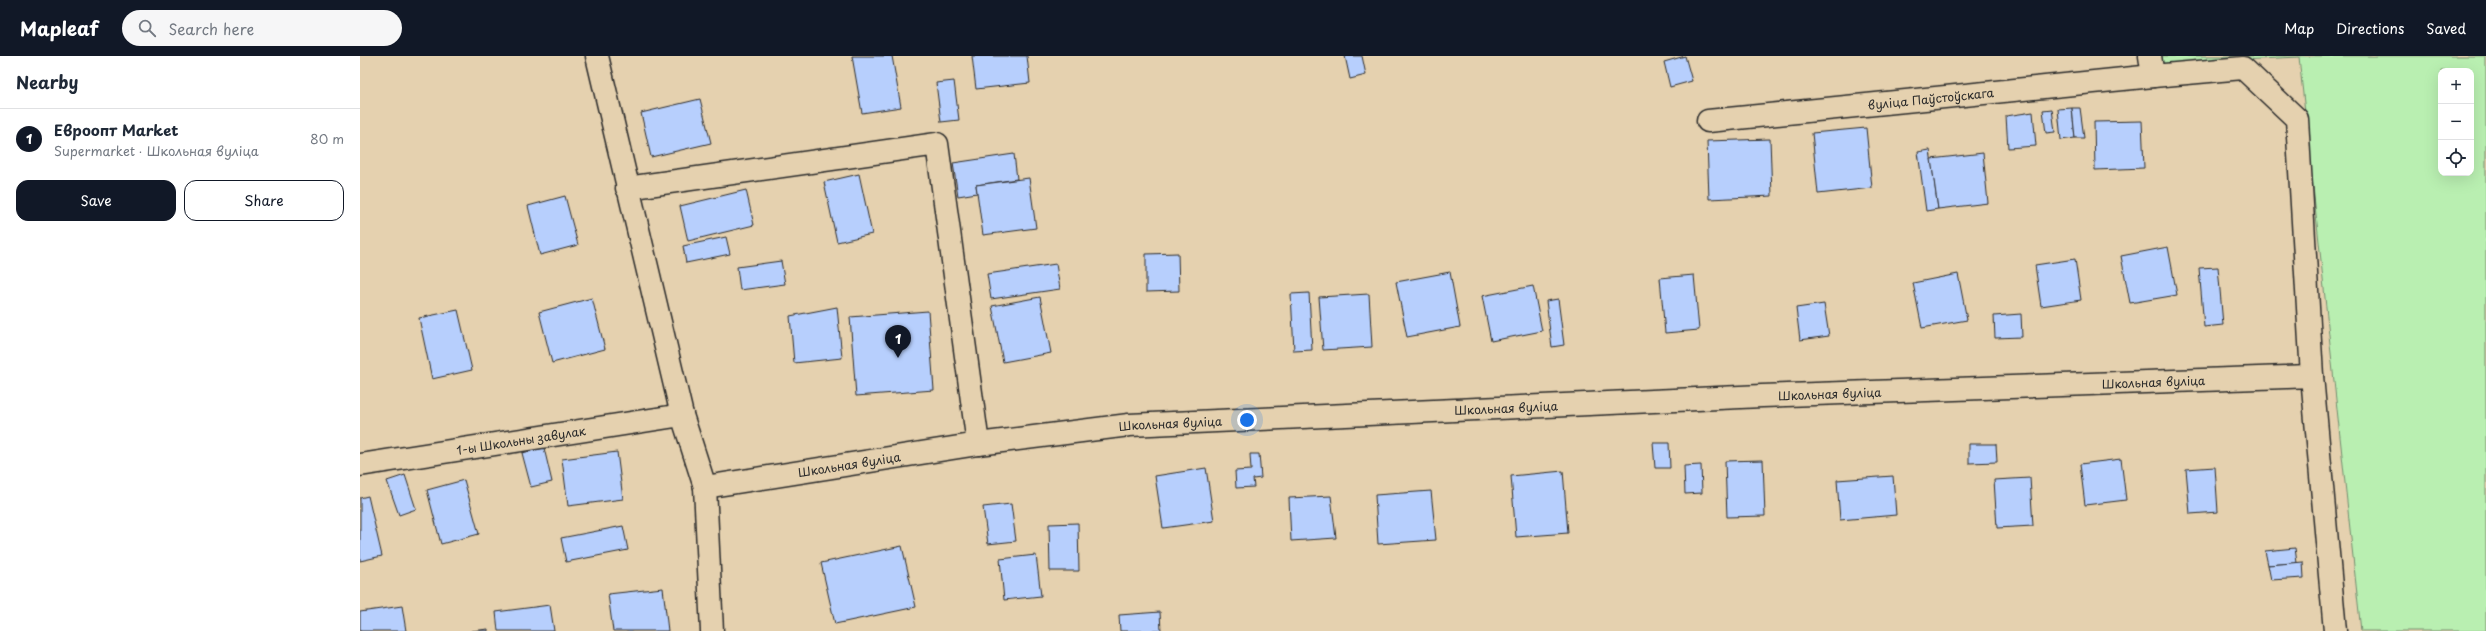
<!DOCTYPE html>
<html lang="en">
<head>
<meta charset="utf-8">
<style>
	:root { --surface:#fff; --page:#f6f6f7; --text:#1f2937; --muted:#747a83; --line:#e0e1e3; --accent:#111827 }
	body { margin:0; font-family:"Playpen Sans",sans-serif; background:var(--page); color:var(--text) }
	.controls { position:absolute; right:12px; top:12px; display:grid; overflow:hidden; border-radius:8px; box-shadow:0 4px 16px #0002 }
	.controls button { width:36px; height:36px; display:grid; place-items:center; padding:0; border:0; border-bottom:1px solid var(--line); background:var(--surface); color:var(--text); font:20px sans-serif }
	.you { position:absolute; left:887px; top:364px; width:14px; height:14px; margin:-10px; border:3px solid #fff; border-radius:50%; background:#1a73e8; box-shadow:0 0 0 6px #1a73e833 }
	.badge { display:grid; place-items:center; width:26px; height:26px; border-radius:50%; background:var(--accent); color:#fff; font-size:13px; font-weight:700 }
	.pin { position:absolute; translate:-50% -33px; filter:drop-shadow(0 1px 2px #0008) }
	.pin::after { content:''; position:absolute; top:21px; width:14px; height:12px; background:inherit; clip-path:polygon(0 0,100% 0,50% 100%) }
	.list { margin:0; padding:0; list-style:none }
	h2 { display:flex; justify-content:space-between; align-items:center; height:52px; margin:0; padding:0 16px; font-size:17px }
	h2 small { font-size:13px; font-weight:400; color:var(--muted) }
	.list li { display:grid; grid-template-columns:26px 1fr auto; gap:12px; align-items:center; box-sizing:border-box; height:60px; padding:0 16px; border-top:1px solid var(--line) }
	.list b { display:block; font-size:15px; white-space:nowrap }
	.list p { margin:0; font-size:13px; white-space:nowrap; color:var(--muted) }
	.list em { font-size:13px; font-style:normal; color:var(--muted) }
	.actions { display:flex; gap:8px; padding:12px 16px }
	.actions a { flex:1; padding:9px 0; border:1px solid var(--accent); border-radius:12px; text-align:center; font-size:14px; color:var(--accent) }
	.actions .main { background:var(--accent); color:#fff }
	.icon { flex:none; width:22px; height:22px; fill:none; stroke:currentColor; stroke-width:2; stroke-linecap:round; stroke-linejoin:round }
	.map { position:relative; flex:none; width:2126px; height:575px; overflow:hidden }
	header { display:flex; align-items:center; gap:24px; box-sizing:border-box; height:56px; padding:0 20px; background:var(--accent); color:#fff }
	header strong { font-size:19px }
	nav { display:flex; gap:22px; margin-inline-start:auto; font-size:14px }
	.search { width:280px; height:36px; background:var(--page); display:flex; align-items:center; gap:10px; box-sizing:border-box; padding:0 14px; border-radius:22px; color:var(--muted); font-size:15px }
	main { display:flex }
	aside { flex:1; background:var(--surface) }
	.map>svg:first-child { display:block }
	.green { fill:#b9efb1; stroke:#728d6e; fill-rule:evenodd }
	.building { fill:#b7cffd; stroke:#2b2b2b }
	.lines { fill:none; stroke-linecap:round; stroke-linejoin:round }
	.street-casing { stroke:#2b2b2b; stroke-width:25 }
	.street { stroke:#e5d1af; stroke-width:22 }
	.labels { text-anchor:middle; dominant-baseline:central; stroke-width:3; stroke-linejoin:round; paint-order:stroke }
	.street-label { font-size:12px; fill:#2b2b2b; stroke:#e5d1af }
</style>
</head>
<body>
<header>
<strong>Mapleaf</strong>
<div class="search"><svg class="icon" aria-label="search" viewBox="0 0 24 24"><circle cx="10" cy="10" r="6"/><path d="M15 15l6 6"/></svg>Search here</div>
<nav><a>Map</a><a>Directions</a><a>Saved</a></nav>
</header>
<main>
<aside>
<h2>Nearby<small></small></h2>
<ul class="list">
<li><span class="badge">1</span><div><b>Евроопт Market</b><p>Supermarket · Школьная вуліца</p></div><em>80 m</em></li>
</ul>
<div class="actions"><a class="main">Save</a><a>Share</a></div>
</aside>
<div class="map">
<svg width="2126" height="575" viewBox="0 0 2126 575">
	<rect width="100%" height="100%" fill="#e5d1af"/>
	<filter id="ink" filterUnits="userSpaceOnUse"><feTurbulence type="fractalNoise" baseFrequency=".025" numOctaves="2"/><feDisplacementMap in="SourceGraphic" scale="8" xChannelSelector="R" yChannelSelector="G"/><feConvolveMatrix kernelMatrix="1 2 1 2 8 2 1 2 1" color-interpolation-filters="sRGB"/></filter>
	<g filter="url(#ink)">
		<path class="green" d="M 1802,0 L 2126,0 L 2126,575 L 2001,575 L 1939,1 L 1803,8 ZM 2081,15 L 2111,15 L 2111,117 L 2081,117 Z"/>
		<g class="building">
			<polygon points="492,0 532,0 541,51 502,57"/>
			<polygon points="612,0 667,0 670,27 616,33"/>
			<polygon points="985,0 1002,0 1006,19 990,23"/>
			<polygon points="1325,0 1332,25 1310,31 1304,6"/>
			<polygon points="594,25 599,64 581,66 576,27"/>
			<polygon points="340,43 351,87 291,101 281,57"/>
			<polygon points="1712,52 1715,82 1701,84 1698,53"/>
			<polygon points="1712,52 1720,52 1724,82 1715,82"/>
			<polygon points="1692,53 1695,76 1686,77 1683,54"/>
			<polygon points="1673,56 1676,90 1648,92 1646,60"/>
			<polygon points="1782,65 1784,112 1735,114 1734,66"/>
			<polygon points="1506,72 1512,132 1458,138 1452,77"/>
			<polygon points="1410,83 1412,140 1349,143 1347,85"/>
			<polygon points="1570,94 1578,153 1566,155 1558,96"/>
			<polygon points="1623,97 1628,147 1578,153 1571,103"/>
			<polygon points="654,98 657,123 616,129 617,137 598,140 593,107"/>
			<polygon points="499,118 512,178 477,186 464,126"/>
			<polygon points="669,122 676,172 623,179 616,129"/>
			<polygon points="386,134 394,169 328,185 320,150"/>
			<polygon points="205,140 218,189 180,199 168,150"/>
			<polygon points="366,181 370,198 326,207 323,190"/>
			<polygon points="1808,191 1817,239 1770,247 1761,200"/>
			<polygon points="818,197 819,235 786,236 786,198"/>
			<polygon points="1715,203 1721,244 1681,250 1675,209"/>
			<polygon points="421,205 425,228 380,234 377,211"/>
			<polygon points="696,208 700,233 631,243 627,218"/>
			<polygon points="1858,211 1863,269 1844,271 1839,212"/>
			<polygon points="1090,216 1100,271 1047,281 1036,226"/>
			<polygon points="1598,218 1607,264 1562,272 1553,227"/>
			<polygon points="1334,219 1339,274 1305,277 1300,222"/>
			<polygon points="1173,230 1182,275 1131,285 1122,240"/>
			<polygon points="949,237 952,294 934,295 931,238"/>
			<polygon points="1009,238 1012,291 963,294 959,241"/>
			<polygon points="680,241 691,297 643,306 632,250"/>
			<polygon points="232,242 245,293 192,307 179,256"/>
			<polygon points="1198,243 1204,289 1192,291 1186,245"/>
			<polygon points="1464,248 1469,280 1440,284 1436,252"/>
			<polygon points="477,251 482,302 434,307 430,260"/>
			<polygon points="98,254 112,314 72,323 59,262"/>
			<polygon points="568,255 574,334 496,340 490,261"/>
			<polygon points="1661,258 1662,281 1635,282 1634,260"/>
			<polygon points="1293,387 1309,387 1310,412 1295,412"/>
			<polygon points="1609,388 1636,388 1637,406 1609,407"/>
			<polygon points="184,392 192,426 171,431 162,397"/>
			<polygon points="257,396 263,443 208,450 202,403"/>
			<polygon points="890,398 899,398 901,422 893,423 894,431 876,432 875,415 891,414"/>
			<polygon points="1761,403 1766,444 1725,449 1720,408"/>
			<polygon points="1403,404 1405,460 1367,461 1365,405"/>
			<polygon points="1341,409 1342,437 1325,438 1324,410"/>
			<polygon points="1855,411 1858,456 1830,458 1826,413"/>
			<polygon points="846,412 854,465 803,472 795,420"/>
			<polygon points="1203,415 1208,477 1156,481 1151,420"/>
			<polygon points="45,419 56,453 39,459 27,425"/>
			<polygon points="1533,420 1536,459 1480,464 1477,424"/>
			<polygon points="1670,422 1673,470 1637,472 1634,424"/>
			<polygon points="104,424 119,478 81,488 67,434"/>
			<polygon points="1071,435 1076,484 1018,488 1015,439"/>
			<polygon points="8,440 22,500 0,505 0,442"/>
			<polygon points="971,440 976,482 931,485 929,442"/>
			<polygon points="651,448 656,485 628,488 623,451"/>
			<polygon points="718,467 719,515 690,515 689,468"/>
			<polygon points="263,470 268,494 206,506 201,482"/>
			<polygon points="542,490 556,551 475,568 461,507"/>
			<polygon points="1935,492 1937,507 1908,509 1905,495"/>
			<polygon points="676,499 681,540 644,544 640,503"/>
			<polygon points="1943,506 1944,522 1911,524 1908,509"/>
			<polygon points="303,532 308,575 253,575 248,538"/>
			<polygon points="190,549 194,575 138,575 136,556"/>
			<polygon points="42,550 46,575 0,575 0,556"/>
			<polygon points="800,556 801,575 760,575 759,559"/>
			<polygon points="128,573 128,575 111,575"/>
		</g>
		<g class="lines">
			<g class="street-casing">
				<g id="street">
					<polyline points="237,0 322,359 345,431 352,575"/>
					<polyline points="1790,0 1793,20 1883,12 1937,63 1952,320 1975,575"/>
					<path id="s1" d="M 1348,65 L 1793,20"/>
					<polyline points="267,132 577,88 618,388"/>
					<path id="s2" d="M 0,409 L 322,359"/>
					<path id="s3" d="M 345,431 L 618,388 L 769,369 L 1402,340 L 1952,320"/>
				</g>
			</g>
			<use href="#street" class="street"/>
		</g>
	</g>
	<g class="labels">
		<g class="street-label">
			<text stroke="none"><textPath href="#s1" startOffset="224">вуліца Паўстоўскага</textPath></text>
			<text stroke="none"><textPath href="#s3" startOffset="1454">Школьная вуліца</textPath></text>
			<text stroke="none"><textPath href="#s3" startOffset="1130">Школьная вуліца</textPath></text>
			<text stroke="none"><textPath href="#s3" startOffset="806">Школьная вуліца</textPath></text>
			<text stroke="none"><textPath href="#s3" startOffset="470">Школьная вуліца</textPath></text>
			<text stroke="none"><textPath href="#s2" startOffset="163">1-ы Школьны завулак</textPath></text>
			<text stroke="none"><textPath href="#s3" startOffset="146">Школьная вуліца</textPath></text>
		</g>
	</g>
</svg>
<div class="controls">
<button>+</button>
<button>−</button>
<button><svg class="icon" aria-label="locate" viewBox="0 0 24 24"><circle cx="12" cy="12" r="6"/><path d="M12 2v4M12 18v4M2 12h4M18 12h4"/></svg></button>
</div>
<div class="you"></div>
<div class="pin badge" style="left:538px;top:302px">1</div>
</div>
</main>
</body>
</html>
